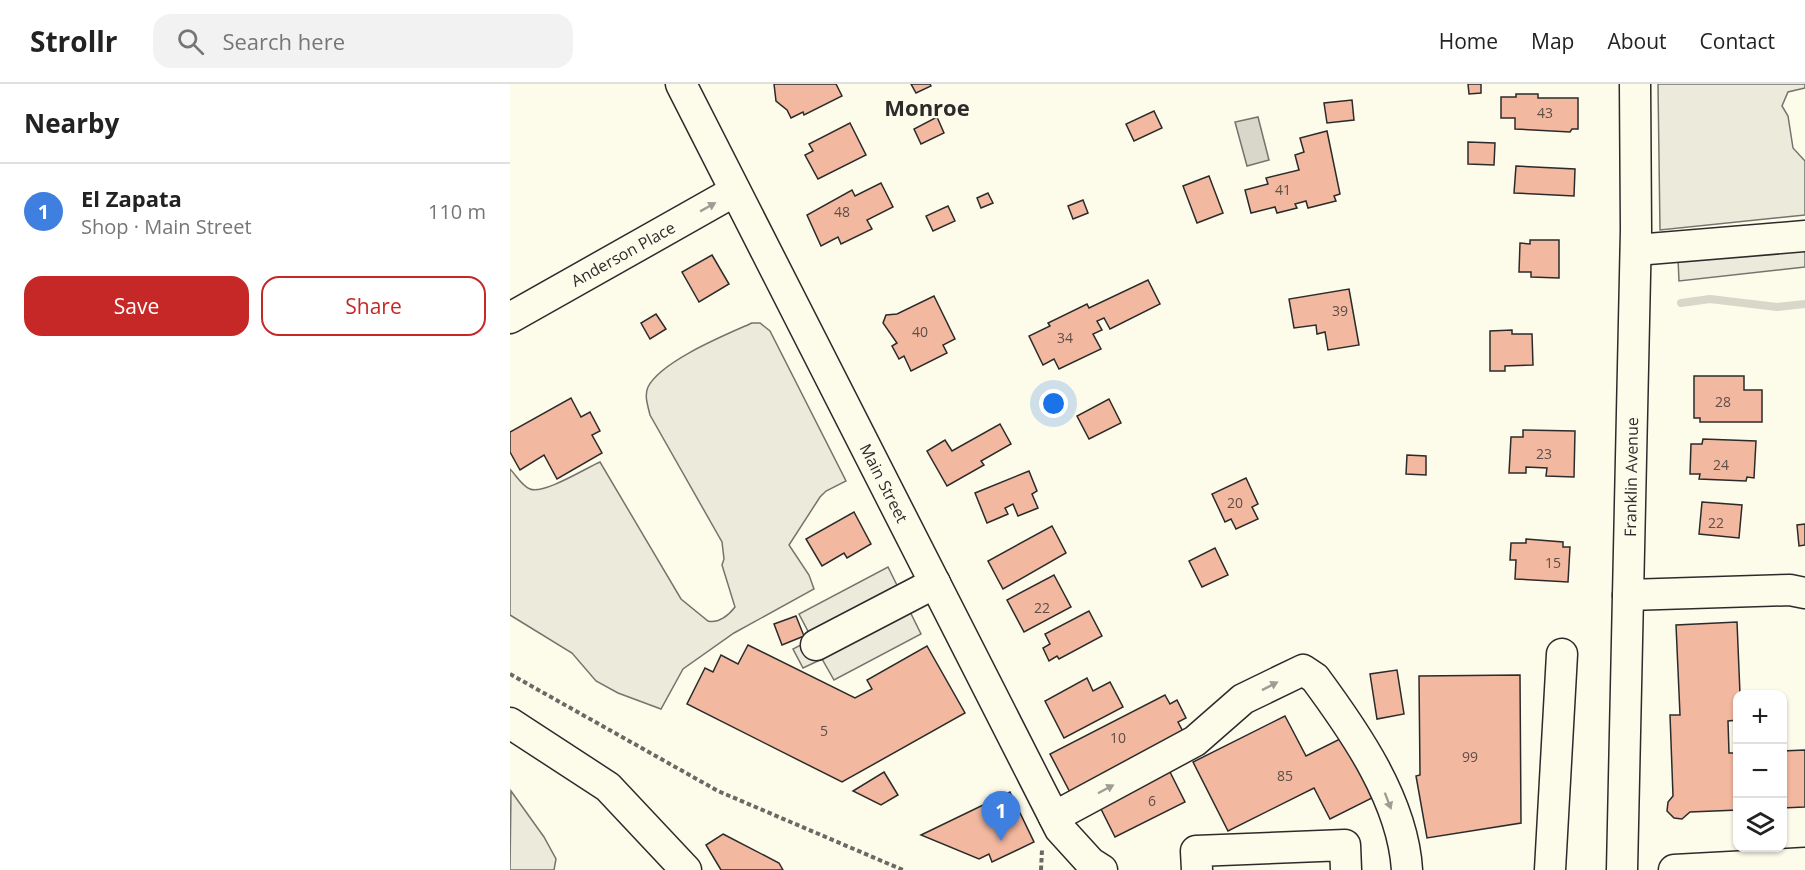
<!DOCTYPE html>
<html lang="en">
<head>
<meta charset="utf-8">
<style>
	:root { --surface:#fff; --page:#f2f2f2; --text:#222; --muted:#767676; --line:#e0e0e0; --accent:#c62828 }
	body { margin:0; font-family:"Open Sans",sans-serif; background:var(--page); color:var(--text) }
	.controls { position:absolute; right:18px; bottom:18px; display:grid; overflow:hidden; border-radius:12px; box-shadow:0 2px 4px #0004 }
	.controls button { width:54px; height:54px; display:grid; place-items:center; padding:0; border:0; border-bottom:2px solid var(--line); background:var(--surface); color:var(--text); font:30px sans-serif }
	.you { position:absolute; left:544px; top:320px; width:21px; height:21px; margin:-15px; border:4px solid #fff; border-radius:50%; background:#1a73e8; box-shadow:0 0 0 9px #1a73e833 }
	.badge { display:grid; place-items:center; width:39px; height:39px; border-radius:50%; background:var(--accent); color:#fff; font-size:20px; font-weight:700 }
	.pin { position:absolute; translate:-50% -50px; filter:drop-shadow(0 2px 3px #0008) }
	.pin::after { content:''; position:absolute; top:32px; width:21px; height:18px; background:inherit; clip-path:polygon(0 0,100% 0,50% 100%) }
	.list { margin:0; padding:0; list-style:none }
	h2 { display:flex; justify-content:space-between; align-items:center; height:78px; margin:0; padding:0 24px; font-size:26px }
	h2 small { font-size:20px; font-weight:400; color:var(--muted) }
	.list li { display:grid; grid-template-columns:39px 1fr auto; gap:18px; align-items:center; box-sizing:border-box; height:96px; padding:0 24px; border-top:2px solid var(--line) }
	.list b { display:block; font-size:22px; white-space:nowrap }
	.list p { margin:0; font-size:20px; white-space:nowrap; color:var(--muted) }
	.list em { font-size:20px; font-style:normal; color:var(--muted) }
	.actions { display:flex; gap:12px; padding:18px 24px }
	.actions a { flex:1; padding:14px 0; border:2px solid var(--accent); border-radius:18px; text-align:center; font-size:21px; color:var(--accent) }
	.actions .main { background:var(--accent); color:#fff }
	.icon { flex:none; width:33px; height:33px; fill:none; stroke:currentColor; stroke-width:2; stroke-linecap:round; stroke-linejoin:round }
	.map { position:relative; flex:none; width:1295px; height:786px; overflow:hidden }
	header { display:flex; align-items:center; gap:36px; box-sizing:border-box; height:84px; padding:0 30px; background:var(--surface); border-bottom:2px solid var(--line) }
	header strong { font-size:28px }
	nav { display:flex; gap:33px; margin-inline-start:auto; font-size:21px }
	.search { width:420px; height:54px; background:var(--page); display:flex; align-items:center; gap:15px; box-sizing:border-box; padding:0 21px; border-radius:18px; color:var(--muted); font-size:22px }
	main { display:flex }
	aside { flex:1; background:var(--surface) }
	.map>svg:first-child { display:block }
	.green { fill:#ecebdb; stroke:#74746e; stroke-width:1.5 }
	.parking { fill:#eceadb; stroke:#74746e; stroke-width:1.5 }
	.water { fill:#d8d7c9; stroke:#74746e; stroke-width:1.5 }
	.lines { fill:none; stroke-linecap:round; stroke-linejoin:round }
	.stream { stroke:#d8d7c9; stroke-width:8 }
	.building { fill:#f2b8a0; stroke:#2b2b2b; stroke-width:1.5 }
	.minor-casing { stroke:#2b2b2b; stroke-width:33 }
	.path { stroke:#6a6964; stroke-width:4; stroke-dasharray:4.5 3; stroke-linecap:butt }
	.minor { stroke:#fdfbea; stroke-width:30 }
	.oneway { fill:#9e9d94 }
	.labels { text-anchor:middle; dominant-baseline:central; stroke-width:4.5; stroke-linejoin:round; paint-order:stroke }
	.number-label { font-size:14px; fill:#5d4e48 }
	.street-label { font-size:16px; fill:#2b2b2b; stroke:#fdfbea }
	.district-label { font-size:22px; font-weight:bold; fill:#2b2b2b; stroke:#fdfbea }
</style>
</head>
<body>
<header>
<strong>Strollr</strong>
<div class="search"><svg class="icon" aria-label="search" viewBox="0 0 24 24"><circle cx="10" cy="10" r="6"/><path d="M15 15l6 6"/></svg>Search here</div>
<nav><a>Home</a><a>Map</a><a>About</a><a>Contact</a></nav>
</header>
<main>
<aside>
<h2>Nearby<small></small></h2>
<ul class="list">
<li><span class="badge" style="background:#3f7fe0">1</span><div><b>El Zapata</b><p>Shop · Main Street</p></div><em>110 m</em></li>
</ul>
<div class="actions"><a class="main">Save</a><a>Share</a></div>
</aside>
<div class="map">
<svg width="1295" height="786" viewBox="0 0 1295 786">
	<rect width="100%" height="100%" fill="#fdfbea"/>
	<g class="green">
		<polygon points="1148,0 1295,0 1295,4 1278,8 1272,22 1278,32 1283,64 1295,77 1295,131 1150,146"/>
		<path d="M 242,239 L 250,239 L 260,247 L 336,397 L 316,407 L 310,413 L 279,461 L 299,491 L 304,505 L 224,549 L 173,585 L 151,625 L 108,609 L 86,597 L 62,569 L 0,531 L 0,385 C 6,391 12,402 20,405 C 33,411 76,384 90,378 L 171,515 L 198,537 C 208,540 219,531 225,523 L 212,481 L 214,475 L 212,458 L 140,331 C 138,322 134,312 138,303 C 151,277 215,251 242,239 Z"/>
	</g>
	<g class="parking">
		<polygon points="1295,139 1295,183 1169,197 1167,152"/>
		<polygon points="378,483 411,550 324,596 312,575 293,584 283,565 302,555 289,530"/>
		<polygon points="1,707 34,753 46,775 44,786 0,786"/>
	</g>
	<polygon class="water" points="748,33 759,76 737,82 725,38"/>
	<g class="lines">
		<polyline class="stream" points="1171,219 1200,215 1267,223 1295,220"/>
	</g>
	<g class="building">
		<polygon points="264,0 326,0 332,12 294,31 293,28 281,34 277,26 266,17"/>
		<polygon points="401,0 420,0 421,2 406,9"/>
		<polygon points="958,0 971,0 971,9 959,10"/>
		<polygon points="1006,10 1028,10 1028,14 1068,14 1068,45 1062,45 1060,48 1005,45 1005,34 991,34 991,13 1006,13"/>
		<polygon points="842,16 844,36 817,39 814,19"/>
		<polygon points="644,27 652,44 624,57 616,40"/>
		<polygon points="427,33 434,49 411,60 404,45"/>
		<polygon points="340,39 356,71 308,95 295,71 303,67 299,60"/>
		<polygon points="817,47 830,110 824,112 826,117 798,124 796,117 785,120 787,124 767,129 765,123 741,129 735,106 758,100 756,94 789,86 785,71 794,68 790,54"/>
		<polygon points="958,58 985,59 984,81 958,80"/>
		<polygon points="1006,82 1065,85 1064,112 1004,109"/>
		<polygon points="699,92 713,129 687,139 673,102"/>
		<polygon points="371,99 383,123 357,136 362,145 331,160 328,153 311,162 297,131 342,106 345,112"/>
		<polygon points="478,109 483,119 471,124 467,114"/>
		<polygon points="573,116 578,129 563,135 558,122"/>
		<polygon points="438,122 445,137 423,147 416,132"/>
		<polygon points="1020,156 1049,156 1049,194 1021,193 1021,188 1009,188 1010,159 1020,160"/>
		<polygon points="202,171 219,200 189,218 172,188"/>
		<polygon points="638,196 650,220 600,245 594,234 587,237 592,246 583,250 591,265 549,285 544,275 533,281 519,252 540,242 538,239 577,220 579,224"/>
		<polygon points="839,205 849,261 818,266 815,248 807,250 806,241 784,244 779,215"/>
		<polygon points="424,212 445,255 433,261 437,269 401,287 394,272 389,275 382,262 387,259 373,239 376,231 387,230"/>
		<polygon points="146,230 156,245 140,255 131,239"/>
		<polygon points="1002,246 1002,250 1022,250 1023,281 995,282 995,287 980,287 980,247"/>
		<polygon points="1184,292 1234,292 1234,306 1252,306 1252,338 1190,338 1190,334 1184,334"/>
		<polygon points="61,314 71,333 80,328 90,347 82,351 92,369 47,395 34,371 10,386 0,368 0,348"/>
		<polygon points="599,315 611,339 579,355 567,332"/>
		<polygon points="490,340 501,360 471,377 474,381 437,402 417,367 435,356 442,367"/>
		<polygon points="1013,346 1065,347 1064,393 1036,392 1037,384 1016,383 1016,389 999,389 1001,353 1013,353"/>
		<polygon points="1193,355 1246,357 1244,394 1237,393 1236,397 1189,395 1190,390 1180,390 1181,360 1192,360"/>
		<polygon points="897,371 916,372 916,391 896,390"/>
		<polygon points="519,387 527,407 522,410 528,424 508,432 503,420 495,424 498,430 477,439 465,409"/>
		<polygon points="736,394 748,420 742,423 748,435 726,445 721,435 715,438 702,410"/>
		<polygon points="1192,418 1232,421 1229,454 1189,450"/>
		<polygon points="344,428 361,460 337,474 334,469 312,482 296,455"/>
		<polygon points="1295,440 1295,461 1289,462 1287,441"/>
		<polygon points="542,442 556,469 493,505 478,477"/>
		<polygon points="1016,455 1053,458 1053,463 1060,463 1058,498 1005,495 1006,476 1000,476 1001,459 1016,459"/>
		<polygon points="705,464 718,491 692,503 679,477"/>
		<polygon points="544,491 561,523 514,548 497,516"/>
		<polygon points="579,527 592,552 549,575 547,572 539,577 533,564 540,560 535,550"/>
		<polygon points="286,532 294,552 272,561 264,540"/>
		<polygon points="1227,538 1230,610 1228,610 1228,636 1218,637 1219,669 1228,669 1228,726 1180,728 1172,735 1164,734 1157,727 1158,718 1163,712 1160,631 1170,631 1166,541"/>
		<polygon points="238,561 345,614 362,605 357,596 417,562 455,629 332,698 177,620 195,584 203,588 211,571 228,580"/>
		<polygon points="887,586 894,630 867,635 860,590"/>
		<polygon points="1010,591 1011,739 917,754 906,692 910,691 909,592"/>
		<polygon points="577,594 583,607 600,598 613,623 554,654 535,617"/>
		<polygon points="655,611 660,620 667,616 676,634 668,638 677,655 563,714 540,670"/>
		<polygon points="775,632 796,672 836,652 866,712 820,735 804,704 718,747 683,678"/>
		<polygon points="1295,666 1295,723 1272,724 1272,667"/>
		<polygon points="657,682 675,718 605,753 587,717"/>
		<polygon points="374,688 388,711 371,721 343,707"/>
		<polygon points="500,708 524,758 482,778 479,770 469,775 411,751"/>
		<polygon points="213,750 269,779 273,786 211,786 196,761"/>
	</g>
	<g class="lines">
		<g class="minor-casing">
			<g id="minor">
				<polyline points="171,0 550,745 581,779 592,786"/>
				<polyline points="1126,166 1295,152"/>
				<polyline points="0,234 225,107"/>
				<polyline points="1118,511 1280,506 1295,509"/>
				<polyline points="306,561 425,499"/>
				<polyline points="0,639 98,703 176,786"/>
				<path d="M 544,733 L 685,657 L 733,615 L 793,586 L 805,594 C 845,648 893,717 897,786"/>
				<polyline points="687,786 686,767 835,761 836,786"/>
				<polyline points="1040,786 1052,570"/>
				<polyline points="1112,786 1126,146 1125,0"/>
				<polyline points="1164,786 1295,779"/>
			</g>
		</g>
		<g class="path">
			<polyline points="0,590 208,707 393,786"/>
			<polyline points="531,786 532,766"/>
		</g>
		<use href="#minor" class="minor"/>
	</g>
	<defs><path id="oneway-solid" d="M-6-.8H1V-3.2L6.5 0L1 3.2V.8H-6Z" transform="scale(1.5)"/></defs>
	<g class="oneway">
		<use href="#oneway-solid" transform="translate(198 123) rotate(-29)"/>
		<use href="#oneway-solid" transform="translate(760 602) rotate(-27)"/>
		<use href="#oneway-solid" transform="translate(596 705) rotate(-28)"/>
		<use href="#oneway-solid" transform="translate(878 717) rotate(69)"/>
	</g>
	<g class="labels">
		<g class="number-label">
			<text x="1035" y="28">43</text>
			<text x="773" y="105">41</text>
			<text x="332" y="127">48</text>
			<text x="830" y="226">39</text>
			<text x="410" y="247">40</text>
			<text x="555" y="253">34</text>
			<text x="1213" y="317">28</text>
			<text x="1034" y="369">23</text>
			<text x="1211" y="380">24</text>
			<text x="725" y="418">20</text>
			<text x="1206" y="438">22</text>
			<text x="1043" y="478">15</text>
			<text x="532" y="523">22</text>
			<text x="314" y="646">5</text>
			<text x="608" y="653">10</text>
			<text x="960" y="672">99</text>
			<text x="775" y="691">85</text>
			<text x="642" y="716">6</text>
		</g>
		<g class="street-label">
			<text transform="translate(113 170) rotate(-29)">Anderson Place</text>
			<text transform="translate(1121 393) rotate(-89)">Franklin Avenue</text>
			<text transform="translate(374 399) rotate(63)">Main Street</text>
		</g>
		<g class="district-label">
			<text x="417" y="23">Monroe</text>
		</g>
	</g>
</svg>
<div class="controls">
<button>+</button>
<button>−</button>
<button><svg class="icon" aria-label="layers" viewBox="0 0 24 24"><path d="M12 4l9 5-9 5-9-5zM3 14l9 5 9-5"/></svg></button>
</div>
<div class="you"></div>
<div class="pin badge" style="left:491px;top:757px;background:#3f7fe0">1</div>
</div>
</main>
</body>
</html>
